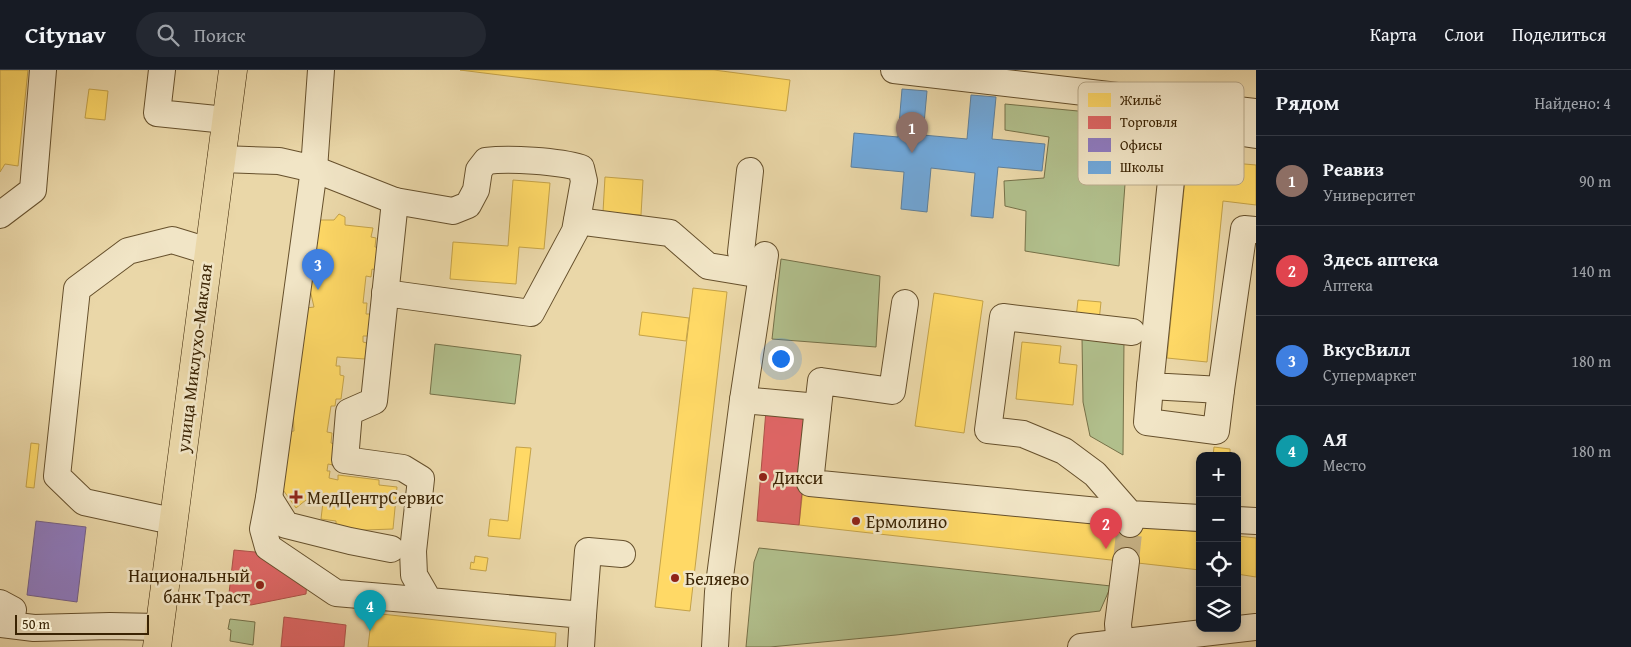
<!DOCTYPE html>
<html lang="ru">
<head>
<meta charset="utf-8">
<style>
	:root { --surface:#171b24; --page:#242831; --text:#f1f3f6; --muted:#9ea1a6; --line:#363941; --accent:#c59692 }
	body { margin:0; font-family:"Gentium Book Plus",serif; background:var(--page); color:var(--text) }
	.controls { position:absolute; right:15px; bottom:15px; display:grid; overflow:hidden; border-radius:10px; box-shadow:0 2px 8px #0003 }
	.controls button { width:45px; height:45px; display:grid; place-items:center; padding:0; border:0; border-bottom:1px solid var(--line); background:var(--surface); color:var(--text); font:25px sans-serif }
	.scale { position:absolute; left:15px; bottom:12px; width:134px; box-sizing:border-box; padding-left:5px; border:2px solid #3a2303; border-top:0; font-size:14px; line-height:18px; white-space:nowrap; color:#3a2303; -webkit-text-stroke:4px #f1e5c6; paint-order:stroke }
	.you { position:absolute; left:780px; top:288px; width:18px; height:18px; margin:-12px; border:4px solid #fff; border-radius:50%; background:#1a73e8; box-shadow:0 0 0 8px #1a73e833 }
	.badge { display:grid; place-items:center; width:32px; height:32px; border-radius:50%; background:var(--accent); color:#fff; font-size:16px; font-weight:700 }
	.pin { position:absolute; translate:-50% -41px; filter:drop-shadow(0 1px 2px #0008) }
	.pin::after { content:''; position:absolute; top:26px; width:18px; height:15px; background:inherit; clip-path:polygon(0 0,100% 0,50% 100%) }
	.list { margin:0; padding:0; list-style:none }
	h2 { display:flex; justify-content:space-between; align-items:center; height:65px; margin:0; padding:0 20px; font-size:21px }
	h2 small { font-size:16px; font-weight:400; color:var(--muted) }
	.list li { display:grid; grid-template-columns:32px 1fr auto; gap:15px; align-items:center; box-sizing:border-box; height:90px; padding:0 20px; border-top:1px solid var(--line) }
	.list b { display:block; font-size:19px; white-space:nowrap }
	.list p { margin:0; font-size:16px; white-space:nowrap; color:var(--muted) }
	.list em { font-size:16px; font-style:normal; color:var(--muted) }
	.icon { flex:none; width:28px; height:28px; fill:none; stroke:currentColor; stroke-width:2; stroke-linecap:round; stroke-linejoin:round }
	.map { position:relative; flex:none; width:1256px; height:577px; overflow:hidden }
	header { display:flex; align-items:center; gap:30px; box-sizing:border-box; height:70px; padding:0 25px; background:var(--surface); border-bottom:1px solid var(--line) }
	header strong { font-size:24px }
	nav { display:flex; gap:28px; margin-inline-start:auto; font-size:18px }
	.search { width:350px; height:45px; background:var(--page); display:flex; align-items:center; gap:12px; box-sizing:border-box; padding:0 18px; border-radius:28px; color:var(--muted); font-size:19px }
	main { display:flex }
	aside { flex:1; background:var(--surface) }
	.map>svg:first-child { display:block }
	.green { fill:#b1bf8c; stroke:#767148 }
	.homes { fill:#ffd966; stroke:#c4a248 }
	.shops { fill:#e06666; stroke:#ae5248 }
	.offices { fill:#8e7cc3; stroke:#756189 }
	.schools { fill:#6fa8dc; stroke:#5f809b }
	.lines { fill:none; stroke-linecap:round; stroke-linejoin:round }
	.minor-tunnel { stroke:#c7b387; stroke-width:26; stroke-dasharray:26 13; stroke-linecap:butt }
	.minor-casing { stroke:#66502c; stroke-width:28 }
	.major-casing { stroke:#3a2303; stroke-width:29 }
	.minor { stroke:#f1e5c6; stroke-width:26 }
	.major { stroke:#ead7a8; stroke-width:28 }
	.poi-dot { fill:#8f2418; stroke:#f1e5c6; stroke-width:2 }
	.labels { text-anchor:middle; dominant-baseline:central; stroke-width:5; stroke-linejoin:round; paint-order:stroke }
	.street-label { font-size:18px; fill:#3a2303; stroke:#f1e5c6 }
	.poi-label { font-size:18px; fill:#3a2303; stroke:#f1e5c6; text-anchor:start }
	.key { fill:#f1e5c6; stroke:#baab8c; stroke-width:1 }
	.key-label { font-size:14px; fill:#3a2303 }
</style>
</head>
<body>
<header>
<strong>Citynav</strong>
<div class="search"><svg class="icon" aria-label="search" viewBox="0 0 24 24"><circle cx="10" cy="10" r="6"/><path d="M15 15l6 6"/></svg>Поиск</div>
<nav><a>Карта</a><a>Слои</a><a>Поделиться</a></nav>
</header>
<main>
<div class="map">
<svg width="1256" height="577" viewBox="0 0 1256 577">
	<rect width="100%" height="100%" fill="#ead7a8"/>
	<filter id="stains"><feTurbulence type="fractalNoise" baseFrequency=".004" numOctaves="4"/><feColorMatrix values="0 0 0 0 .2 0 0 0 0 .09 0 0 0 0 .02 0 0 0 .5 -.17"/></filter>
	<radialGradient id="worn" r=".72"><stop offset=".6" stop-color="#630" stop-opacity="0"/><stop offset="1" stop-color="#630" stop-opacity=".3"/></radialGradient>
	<g class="green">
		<polygon points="1005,34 1130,46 1119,196 1025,181 1026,141 1005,136 1004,111 1044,108 1049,67 1005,60"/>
		<polygon points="781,189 880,206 876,277 772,269"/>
		<polygon points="1082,268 1124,270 1123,385 1090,366 1083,332"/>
		<polygon points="435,274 521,285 515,334 430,324"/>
		<polygon points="759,478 1111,516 1100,541 896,565 770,577 746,577 754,492"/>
		<polygon points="230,549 255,552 253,575 230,571 231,560 228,559"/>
	</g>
	<g class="homes">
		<polygon points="0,0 28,0 18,96 5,94 0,102"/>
		<polygon points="460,0 714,0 790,10 786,41"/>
		<polygon points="89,19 108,21 105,50 85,48"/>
		<polygon points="1187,89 1256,95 1256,135 1223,131 1207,292 1167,288"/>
		<polygon points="605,107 643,110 641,145 603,142"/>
		<polygon points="513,110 550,113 544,179 519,177 516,214 450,209 453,172 508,176"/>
		<polygon points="339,144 345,147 345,155 373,158 371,167 376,168 375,177 380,178 377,200 372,199 371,207 366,206 363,233 367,233 366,244 371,244 368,266 363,266 363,272 367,273 365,289 337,287 336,296 340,296 340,305 344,306 341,329 336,329 335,336 331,336 327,362 332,363 331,373 335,374 333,395 328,394 327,401 330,401 329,408 338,410 338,405 363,408 379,410 379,415 397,417 393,459 336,461 336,451 321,449 323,432 306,430 296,438 281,417 286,362 294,361 292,314 299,239 314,237 311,224 303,202 318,150 334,150"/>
		<polygon points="693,218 727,222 690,541 655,537"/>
		<polygon points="934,223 983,231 964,363 915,356"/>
		<polygon points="1078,230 1101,232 1099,251 1076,248"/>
		<polygon points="642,242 689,248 686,271 639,265"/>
		<polygon points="1022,272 1061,276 1059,293 1077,295 1073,335 1016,329"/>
		<polygon points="31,373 39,374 34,418 26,417"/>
		<polygon points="516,377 531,378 520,469 488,466 490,449 508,451"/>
		<polygon points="1214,377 1230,379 1230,386 1213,386"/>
		<polygon points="803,419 1200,462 1200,500 799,455"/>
		<polygon points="1237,466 1256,468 1256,507 1237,504"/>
		<polygon points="475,486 488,488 486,501 470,499 471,492 474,493"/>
		<polygon points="372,543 556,563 555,577 368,577"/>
	</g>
	<g class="shops">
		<polygon points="766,340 809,344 799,455 757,451"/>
		<polygon points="234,480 255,482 307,511 306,524 251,535 228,532"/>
		<polygon points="284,547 346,555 344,577 281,577"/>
	</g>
	<polygon class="offices" points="36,451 86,457 77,532 27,525"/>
	<polygon class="schools" points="902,19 927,21 923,65 967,69 971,25 996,27 992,69 1045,74 1042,101 998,97 993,148 971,146 975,103 931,98 927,142 901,139 904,102 851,97 854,63 898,67"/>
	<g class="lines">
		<polyline class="minor-tunnel" points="1126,491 1130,454"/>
		<g class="minor-casing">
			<g id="minor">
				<polyline points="162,0 157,43 226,50"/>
				<polyline points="894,0 1256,42"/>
				<polyline points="1256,65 1216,59 1173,91 1150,316 1221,320 1244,159 1256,160"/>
				<polyline points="221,89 279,91 314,99 321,0"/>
				<polyline points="750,101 741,182 752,203"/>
				<polyline points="395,131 374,331 349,342 345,390 403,398 421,409 413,481 414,505 429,531 583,545 581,577"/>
				<polyline points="0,145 33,120 43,0"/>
				<polyline points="577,151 670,163 708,196 762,205"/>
				<polyline points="765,185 743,330 818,337 810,413 1130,444 1130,454"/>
				<path d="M 385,223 L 531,243 L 575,161 L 584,111 L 581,98 C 559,91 509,88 486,91 L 479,100 L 476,120 L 468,135 L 453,141 L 395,131 L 314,99 L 269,428 L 263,459 L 268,477 L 336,523 L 429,531"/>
				<polyline points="1132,262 1003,247 988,360 1023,364 1064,381 1095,404 1130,444 1200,448"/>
				<polyline points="1150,316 1147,352 1216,361 1221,320"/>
				<polyline points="818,337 821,311 892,321 905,233"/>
				<polyline points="269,428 286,455 350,471 391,479"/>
				<polyline points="1237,450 1256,451"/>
				<polyline points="172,451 84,432 57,406 77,219 128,181 172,170 208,181"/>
				<polyline points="0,533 13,540"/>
				<polyline points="583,545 588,481 622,484"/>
				<polyline points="0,554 34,558 110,556 159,557"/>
				<polyline points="715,577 718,522 743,330"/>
				<polyline points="1081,577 1256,557"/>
				<polyline points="1120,577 1118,554 1126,491"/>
			</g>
		</g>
		<g class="major-casing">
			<polyline id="major" points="157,577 233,0"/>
		</g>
		<use href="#minor" class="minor"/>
		<use href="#major" class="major"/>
	</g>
	<g class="poi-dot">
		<circle cx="763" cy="407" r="5"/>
		<path d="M293.5 419.5h5v5h5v5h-5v5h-5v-5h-5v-5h5z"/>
		<circle cx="856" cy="451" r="5"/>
		<circle cx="675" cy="508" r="5"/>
		<circle cx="260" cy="515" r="5"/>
	</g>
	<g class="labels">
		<g class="street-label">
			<text transform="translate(194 288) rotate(-83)">улица Миклухо-Маклая</text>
		</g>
		<g class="poi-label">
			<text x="773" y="407">Дикси</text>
			<text x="307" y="427">МедЦентрСервис</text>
			<text x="866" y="451">Ермолино</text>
			<text x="250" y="505" text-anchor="end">Национальный<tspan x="250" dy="21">банк Траст</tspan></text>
			<text x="685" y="508">Беляево</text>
		</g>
	</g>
	<rect x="1078" y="12" width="166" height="103" rx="8" class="key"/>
	<rect x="1088" y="23" width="23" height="14" fill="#ffd966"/>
	<rect x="1088" y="46" width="23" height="13" fill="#e06666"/>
	<rect x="1088" y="68" width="23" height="14" fill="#8e7cc3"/>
	<rect x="1088" y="91" width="23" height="13" fill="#6fa8dc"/>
	<g class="key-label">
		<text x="1120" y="35">Жильё</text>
		<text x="1120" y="57">Торговля</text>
		<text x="1120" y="80">Офисы</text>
		<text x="1120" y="102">Школы</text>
	</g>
	<rect width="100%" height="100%" filter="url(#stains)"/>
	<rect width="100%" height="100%" fill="url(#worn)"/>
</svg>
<div class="controls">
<button>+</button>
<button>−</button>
<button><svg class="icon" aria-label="locate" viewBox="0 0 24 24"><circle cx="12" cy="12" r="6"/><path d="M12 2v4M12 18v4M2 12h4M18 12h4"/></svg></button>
<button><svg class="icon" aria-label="layers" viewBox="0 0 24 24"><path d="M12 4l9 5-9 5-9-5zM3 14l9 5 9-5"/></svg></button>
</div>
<div class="scale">50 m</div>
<div class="you"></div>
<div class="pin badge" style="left:912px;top:83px;background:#8d6e63">1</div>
<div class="pin badge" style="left:1106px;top:479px;background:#e0444e">2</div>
<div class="pin badge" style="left:318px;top:220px;background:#3f7fe0">3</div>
<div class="pin badge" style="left:370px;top:561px;background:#0f9aa8">4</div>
</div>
<aside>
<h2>Рядом<small>Найдено: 4</small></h2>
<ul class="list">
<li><span class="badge" style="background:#8d6e63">1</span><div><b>Реавиз</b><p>Университет</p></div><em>90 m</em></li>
<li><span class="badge" style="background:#e0444e">2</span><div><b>Здесь аптека</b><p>Аптека</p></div><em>140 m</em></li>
<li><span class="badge" style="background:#3f7fe0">3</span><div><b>ВкусВилл</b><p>Супермаркет</p></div><em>180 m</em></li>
<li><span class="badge" style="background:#0f9aa8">4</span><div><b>АЯ</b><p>Место</p></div><em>180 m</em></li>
</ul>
</aside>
</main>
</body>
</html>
